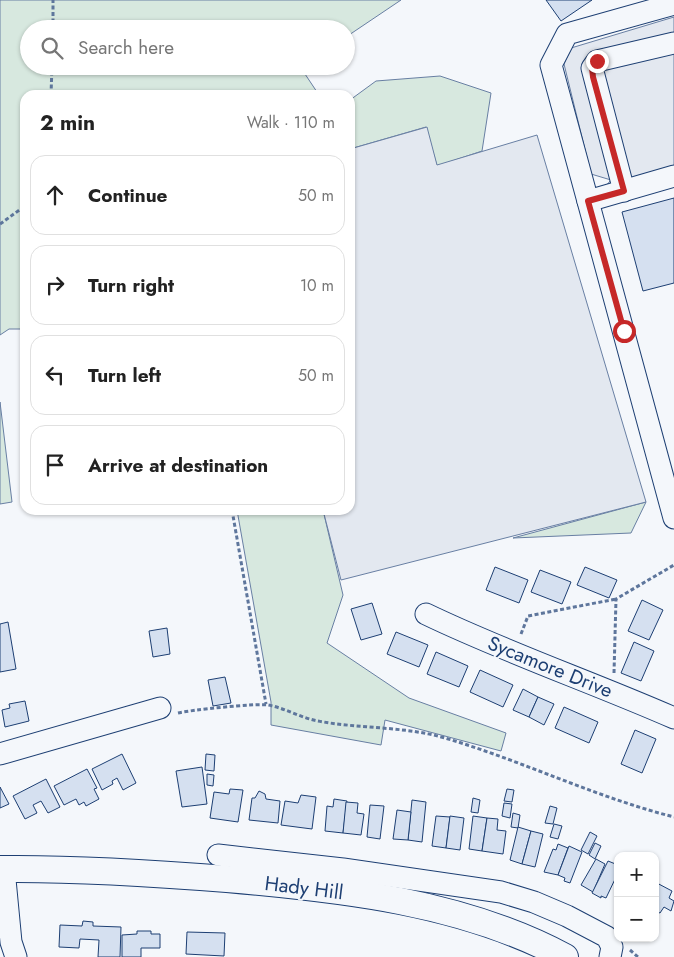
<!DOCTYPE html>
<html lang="en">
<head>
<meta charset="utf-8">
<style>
	:root { --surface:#fff; --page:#f6f6f6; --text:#222; --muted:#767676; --line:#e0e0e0 }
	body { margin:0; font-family:Jost,sans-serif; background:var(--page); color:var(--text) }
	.controls { position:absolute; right:15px; bottom:15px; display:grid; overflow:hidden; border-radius:10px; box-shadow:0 1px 4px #0004 }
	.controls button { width:45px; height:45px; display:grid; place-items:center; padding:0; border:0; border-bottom:1px solid var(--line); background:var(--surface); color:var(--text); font:25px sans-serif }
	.stop { position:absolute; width:15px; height:15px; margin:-11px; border:4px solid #c62828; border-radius:50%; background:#fff }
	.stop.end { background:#c62828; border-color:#fff; box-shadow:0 1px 5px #0008 }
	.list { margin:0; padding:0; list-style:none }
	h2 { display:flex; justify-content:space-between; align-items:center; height:65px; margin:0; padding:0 20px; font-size:21px }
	h2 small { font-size:16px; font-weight:400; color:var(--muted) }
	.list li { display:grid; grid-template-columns:32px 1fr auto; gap:15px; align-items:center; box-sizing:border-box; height:80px; margin:0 10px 10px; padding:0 10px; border:1px solid var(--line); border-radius:15px }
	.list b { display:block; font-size:19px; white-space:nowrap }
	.list em { font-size:16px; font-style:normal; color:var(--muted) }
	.icon { flex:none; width:28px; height:28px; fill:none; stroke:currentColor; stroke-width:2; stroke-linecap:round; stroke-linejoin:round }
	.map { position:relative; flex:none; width:674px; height:957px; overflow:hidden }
	.search { position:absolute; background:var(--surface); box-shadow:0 1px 4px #0004; left:20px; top:20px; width:335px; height:55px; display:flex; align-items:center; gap:12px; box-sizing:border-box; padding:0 18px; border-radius:28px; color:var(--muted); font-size:19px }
	.panel { position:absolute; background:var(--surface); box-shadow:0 1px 4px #0004; left:20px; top:90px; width:335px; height:425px; border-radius:15px }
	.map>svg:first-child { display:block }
	.green { fill:#d7e8df; stroke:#687fa3 }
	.parking { fill:#e3e8f0; stroke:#687fa3 }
	.building { fill:#d5e0f0; stroke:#1d3f73 }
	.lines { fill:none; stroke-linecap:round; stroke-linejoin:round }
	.minor-casing { stroke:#1d3f73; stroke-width:23 }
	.major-casing { stroke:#1d3f73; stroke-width:28 }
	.path { stroke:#5e769c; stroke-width:3; stroke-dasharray:4 2.5; stroke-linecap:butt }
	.minor { stroke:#f4f7fb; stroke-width:21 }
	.major { stroke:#f4f7fb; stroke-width:26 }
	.route { stroke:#c62828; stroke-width:6 }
	.labels { text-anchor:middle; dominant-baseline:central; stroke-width:4; stroke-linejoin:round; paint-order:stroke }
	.street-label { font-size:20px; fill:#1d3f73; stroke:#f4f7fb }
</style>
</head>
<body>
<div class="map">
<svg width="674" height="957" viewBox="0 0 674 957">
	<rect width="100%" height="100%" fill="#f4f7fb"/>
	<g class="green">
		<polygon points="0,0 401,0 346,37 346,29 29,29 29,66 303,66 301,68 319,95 25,95 25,329 9,329 0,335"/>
		<polygon points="440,76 491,93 482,151 437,166 426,127 350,149 350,100 376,81"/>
		<polygon points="0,402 12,502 0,504"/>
		<polygon points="646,502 631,533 513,538"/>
		<polygon points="237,510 323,510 343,595 327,643 409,698 506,733 501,751 385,720 381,745 271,725 271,702"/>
	</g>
	<g class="parking">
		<polygon points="674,17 674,185 600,208 595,187 603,189 611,180 591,174 564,64 571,48"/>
		<polygon points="427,127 437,165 537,135 646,502 341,580 323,510 350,510 350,149"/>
	</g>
	<g class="building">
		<polygon points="546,0 592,0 561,21"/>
		<polygon points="674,198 674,283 643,291 622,212"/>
		<polygon points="495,567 528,580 519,603 486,590"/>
		<polygon points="585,567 617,580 609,598 577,585"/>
		<polygon points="540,570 571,582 562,604 531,592"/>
		<polygon points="642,600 663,610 649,640 628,631"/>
		<polygon points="372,603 382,634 361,640 351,609"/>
		<polygon points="8,622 16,669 0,672 0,624"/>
		<polygon points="167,628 170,654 153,657 149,631"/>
		<polygon points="396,632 428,645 419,667 387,654"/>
		<polygon points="634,642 654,651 641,681 621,673"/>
		<polygon points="436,652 468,666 459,687 427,674"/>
		<polygon points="480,670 513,685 503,707 470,692"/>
		<polygon points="225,677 231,703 213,706 208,680"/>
		<polygon points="523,689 538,697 529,717 513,710"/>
		<polygon points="538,697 554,704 544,725 529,717"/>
		<polygon points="25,701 29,721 5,727 2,710 10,708 9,704"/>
		<polygon points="564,707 598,722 589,743 555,728"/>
		<polygon points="635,730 656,739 642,773 621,764"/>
		<polygon points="122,754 136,783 123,790 117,778 112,781 113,784 102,790 92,769"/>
		<polygon points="206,754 215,755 214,771 205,770"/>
		<polygon points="202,767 207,804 182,807 176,771"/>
		<polygon points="87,769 97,788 94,789 99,799 86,806 84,802 79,805 76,799 64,805 54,786"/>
		<polygon points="207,774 214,775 213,786 207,785"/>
		<polygon points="46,779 60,807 48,813 41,801 33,805 37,813 25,819 13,796"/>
		<polygon points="0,787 9,804 0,808"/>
		<polygon points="230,789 243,790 238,822 210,818 214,792 229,794"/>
		<polygon points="507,789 514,790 512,802 504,801"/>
		<polygon points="259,791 265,794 266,799 280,801 278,823 249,820 252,798 255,798"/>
		<polygon points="301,795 316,797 312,829 281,825 285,801 298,803"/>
		<polygon points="473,798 480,800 478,813 471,812"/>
		<polygon points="334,799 347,801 343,833 325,831 327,806 333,807"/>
		<polygon points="412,800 426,802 422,842 408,840"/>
		<polygon points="346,802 358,803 357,813 364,814 361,835 343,833"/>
		<polygon points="504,803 512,804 510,818 502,816"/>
		<polygon points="370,805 384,806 380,839 367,837"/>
		<polygon points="550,806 557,808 553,824 545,823"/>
		<polygon points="397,810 411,812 408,840 393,839"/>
		<polygon points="513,813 520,815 518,828 511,827"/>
		<polygon points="436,816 450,817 446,848 432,846"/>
		<polygon points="450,816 464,818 460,850 446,848"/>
		<polygon points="473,816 487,818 482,851 469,849"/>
		<polygon points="487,818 498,819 497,830 506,831 503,854 482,851"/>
		<polygon points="554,824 562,826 558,839 550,837"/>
		<polygon points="518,827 531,831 522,864 510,860"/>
		<polygon points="531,831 543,834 535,867 522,864"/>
		<polygon points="590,832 597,836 588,854 581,850"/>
		<polygon points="595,843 601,846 595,859 589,855"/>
		<polygon points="558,844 568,848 558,875 544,872 553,849 556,850"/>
		<polygon points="569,846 582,852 570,883 564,881 565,878 558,875"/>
		<polygon points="596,859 605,864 593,892 581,885"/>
		<polygon points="608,861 618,865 618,873 606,898 601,896 601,898 592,893"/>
		<polygon points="655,882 672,891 669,898 674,901 671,911 664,907 660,913 655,911"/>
		<polygon points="83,921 93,922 93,926 121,927 120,957 98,957 99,940 80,939 79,948 59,947 60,925 82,926"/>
		<polygon points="137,931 151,931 151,934 160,934 160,948 141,948 141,957 122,957 122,935 137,934"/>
		<polygon points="187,932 225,933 224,956 186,954"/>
	</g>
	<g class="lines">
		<g class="minor-casing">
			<g id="minor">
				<polyline points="674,4 567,34 551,65 674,518"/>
				<polyline points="624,191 592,68 597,61 674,43"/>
				<polyline points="588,201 674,176"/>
				<path d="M 426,614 C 507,653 592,682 674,718"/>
				<polyline points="0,754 160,708"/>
				<polyline points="218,855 343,869 501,892 534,902 567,916 607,937 612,947 610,957"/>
				<polyline points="4,869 11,942 16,957"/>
			</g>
		</g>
		<g class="major-casing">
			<path id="major" d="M 0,869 C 76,868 152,873 227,879 C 341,889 463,902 565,957"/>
		</g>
		<g class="path">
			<polyline points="53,29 53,0"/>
			<polyline points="51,95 52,66"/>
			<polyline points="0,224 25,206"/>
			<polyline points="232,510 266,704"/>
			<polyline points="521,634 528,616 616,599"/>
			<polyline points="614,673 616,599 674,565"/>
			<path d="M 178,713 C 191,710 256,703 268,705 C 285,708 301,718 318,721 C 360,729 404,726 445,738 C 523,761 595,797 674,817"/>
			<polyline points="630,950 638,957"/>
		</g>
		<use href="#minor" class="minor"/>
		<use href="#major" class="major"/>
	</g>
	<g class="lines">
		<polyline class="route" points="597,61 592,68 593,77 624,191 588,201 624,331"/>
	</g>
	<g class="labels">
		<g class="street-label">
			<text transform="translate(550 667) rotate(22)">Sycamore Drive</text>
			<text transform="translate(304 888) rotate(7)">Hady Hill</text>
		</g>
	</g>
</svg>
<div class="controls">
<button>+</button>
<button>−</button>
</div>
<div class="stop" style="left:624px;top:331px"></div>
<div class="stop end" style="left:597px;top:61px"></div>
<div class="search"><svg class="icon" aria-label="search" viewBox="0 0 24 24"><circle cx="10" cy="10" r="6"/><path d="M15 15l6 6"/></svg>Search here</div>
<section class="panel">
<h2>2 min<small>Walk · 110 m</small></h2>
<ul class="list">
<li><svg class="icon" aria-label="ahead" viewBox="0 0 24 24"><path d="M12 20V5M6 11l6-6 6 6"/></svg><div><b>Continue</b></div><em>50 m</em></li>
<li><svg class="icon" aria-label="right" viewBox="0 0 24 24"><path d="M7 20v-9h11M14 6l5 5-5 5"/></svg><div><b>Turn right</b></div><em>10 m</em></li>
<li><svg class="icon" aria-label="left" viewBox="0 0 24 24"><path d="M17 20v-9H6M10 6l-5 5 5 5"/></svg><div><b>Turn left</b></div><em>50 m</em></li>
<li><svg class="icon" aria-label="arrive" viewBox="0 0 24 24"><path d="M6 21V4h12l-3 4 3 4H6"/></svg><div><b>Arrive at destination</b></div></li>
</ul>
</section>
</div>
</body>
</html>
